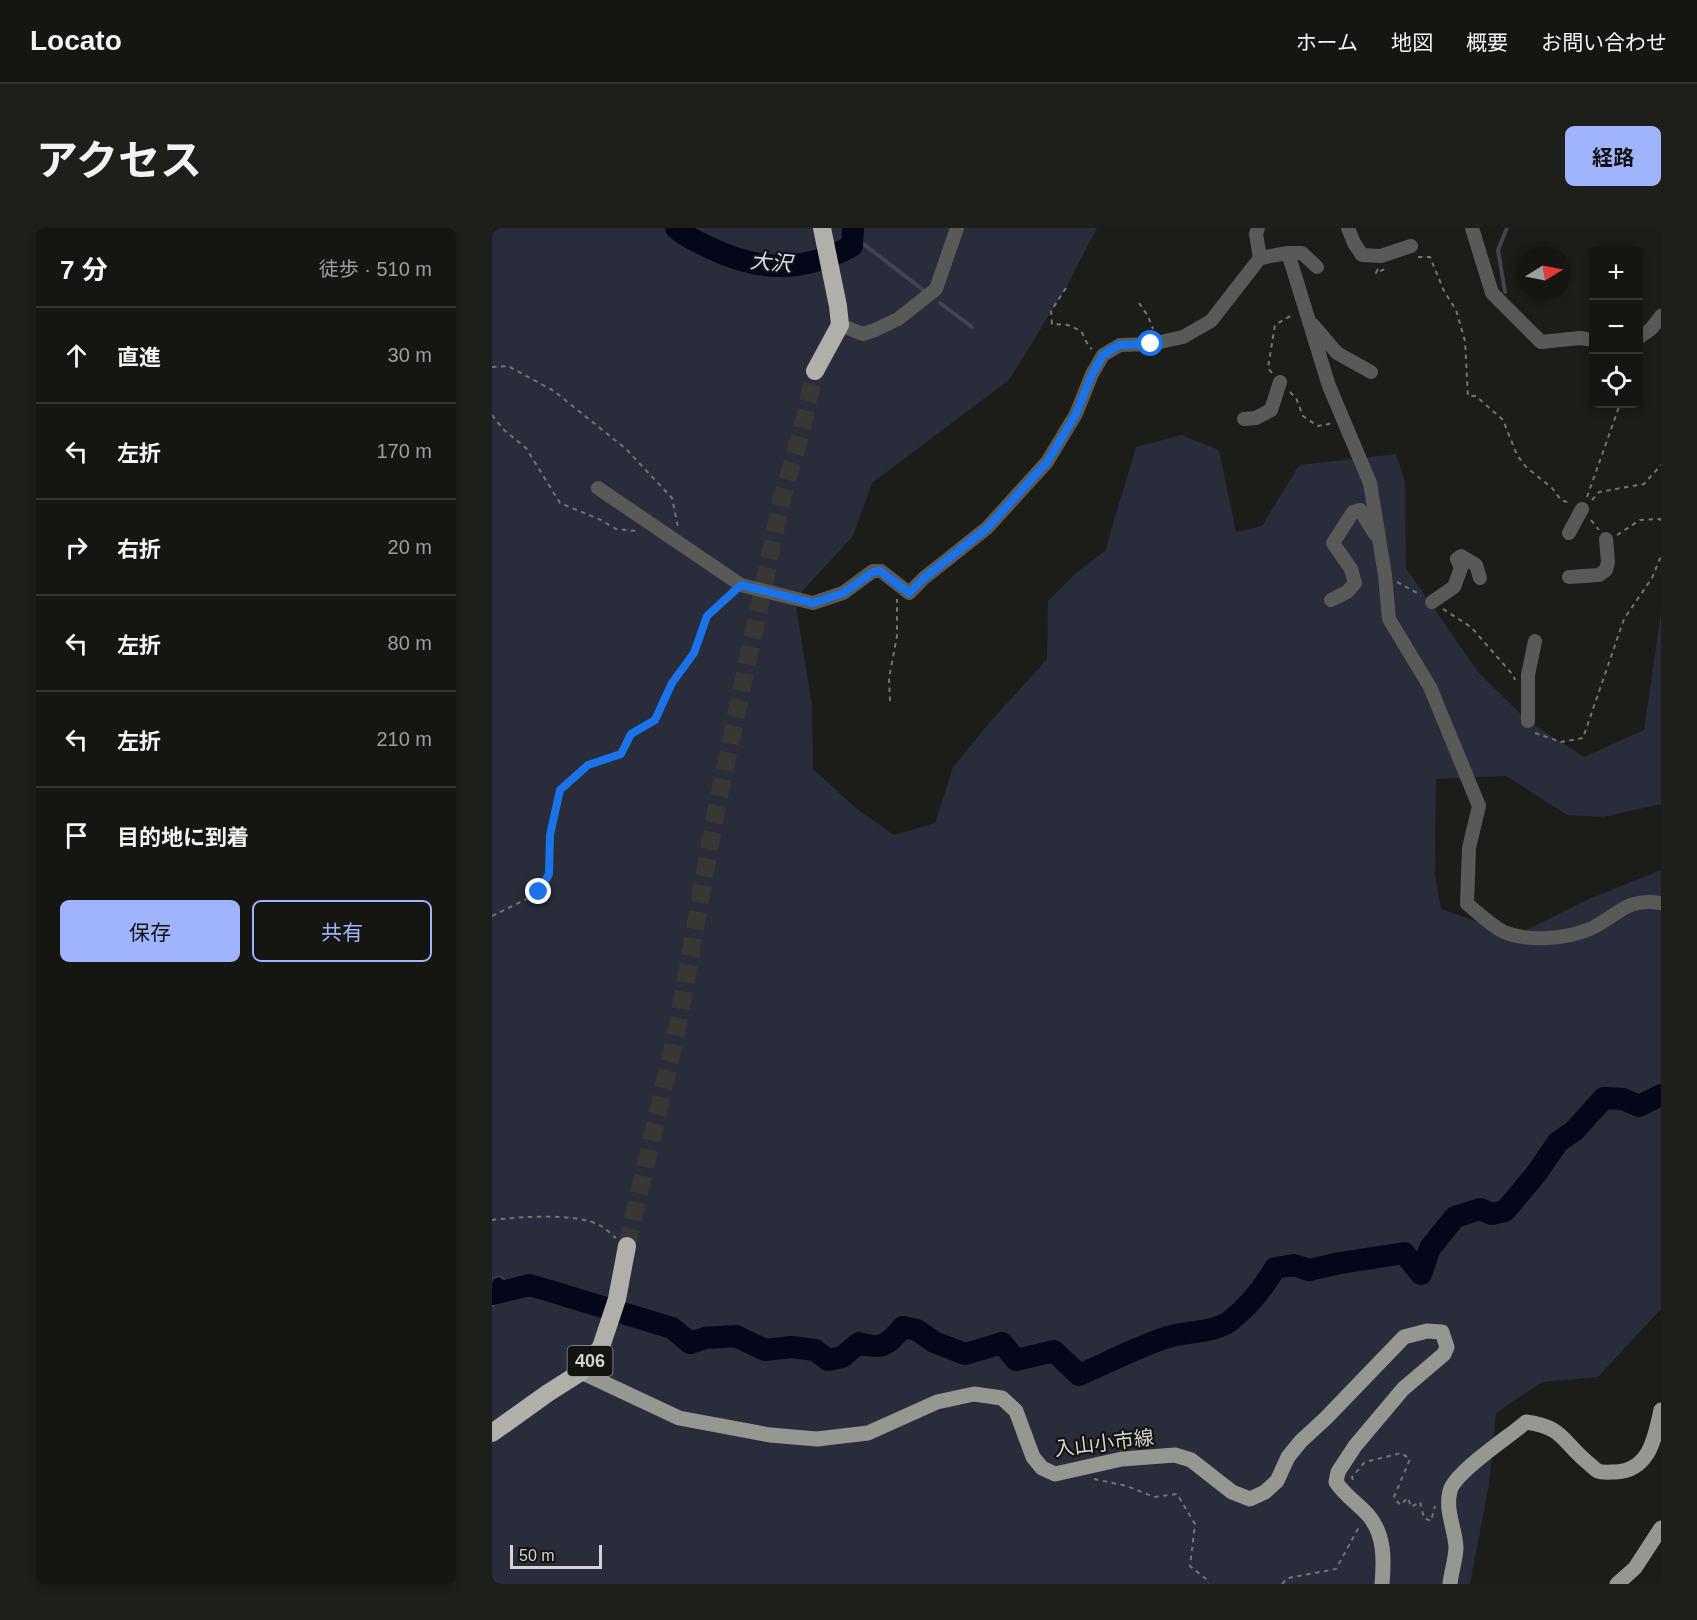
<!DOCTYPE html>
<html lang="ja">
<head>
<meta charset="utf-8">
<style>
	:root { --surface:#151512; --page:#1e1e1b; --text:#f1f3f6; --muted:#9d9f9f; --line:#343432; --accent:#a0b3fd }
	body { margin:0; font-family:Helvetica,"Noto Sans JP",sans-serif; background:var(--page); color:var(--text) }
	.controls { position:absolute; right:18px; top:18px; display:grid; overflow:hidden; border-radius:9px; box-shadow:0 3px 9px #0003 }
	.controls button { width:54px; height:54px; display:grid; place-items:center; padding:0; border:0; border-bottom:2px solid var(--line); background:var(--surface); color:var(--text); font:30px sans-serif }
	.compass { position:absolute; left:1025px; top:18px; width:54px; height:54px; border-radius:50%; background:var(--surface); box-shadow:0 3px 9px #0003; rotate:80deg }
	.scale { position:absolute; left:18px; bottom:15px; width:92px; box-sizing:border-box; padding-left:6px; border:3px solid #d4d3d1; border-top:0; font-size:16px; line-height:21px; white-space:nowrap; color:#d4d3d1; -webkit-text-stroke:4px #13130f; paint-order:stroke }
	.stop { position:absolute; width:18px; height:18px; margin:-14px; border:4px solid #1a73e8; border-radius:50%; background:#fff }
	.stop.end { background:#1a73e8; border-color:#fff; box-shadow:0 2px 6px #0008 }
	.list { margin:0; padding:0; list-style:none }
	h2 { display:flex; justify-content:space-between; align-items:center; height:78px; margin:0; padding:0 24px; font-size:26px }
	h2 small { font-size:20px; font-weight:400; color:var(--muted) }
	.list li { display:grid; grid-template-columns:39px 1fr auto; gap:18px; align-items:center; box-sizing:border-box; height:96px; padding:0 24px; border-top:2px solid var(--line) }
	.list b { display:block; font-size:22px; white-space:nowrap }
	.list em { font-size:20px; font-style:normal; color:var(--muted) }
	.actions { display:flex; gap:12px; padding:18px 24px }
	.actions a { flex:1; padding:14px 0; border:2px solid var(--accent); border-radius:9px; text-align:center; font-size:21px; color:var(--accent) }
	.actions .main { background:var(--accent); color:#111 }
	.icon { flex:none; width:33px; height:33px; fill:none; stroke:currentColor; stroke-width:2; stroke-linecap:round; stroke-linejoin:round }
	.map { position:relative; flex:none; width:1169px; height:1356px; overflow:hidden; border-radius:9px }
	header { display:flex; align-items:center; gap:36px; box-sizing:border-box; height:84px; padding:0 30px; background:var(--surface); border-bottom:2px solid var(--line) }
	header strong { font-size:28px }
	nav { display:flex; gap:33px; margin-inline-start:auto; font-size:21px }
	.intro { display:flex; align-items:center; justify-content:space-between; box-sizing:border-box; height:144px; padding:0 36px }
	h1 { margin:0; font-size:42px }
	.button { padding:15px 27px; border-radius:9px; background:var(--accent); color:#111; font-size:21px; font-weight:700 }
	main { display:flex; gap:36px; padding:0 36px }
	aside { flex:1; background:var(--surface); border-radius:9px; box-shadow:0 3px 9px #0003 }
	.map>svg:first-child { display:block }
	.green { fill:#282c3b }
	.water { fill:#040619; stroke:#424450; stroke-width:1.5 }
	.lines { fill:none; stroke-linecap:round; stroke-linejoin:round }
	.stream { stroke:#424450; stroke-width:4 }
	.river { stroke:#040619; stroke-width:22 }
	.highway-tunnel { stroke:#383734; stroke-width:18; stroke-dasharray:18 9; stroke-linecap:butt }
	.path { stroke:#757471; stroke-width:2; stroke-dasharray:4.5 4.5; stroke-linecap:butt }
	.minor { stroke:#595957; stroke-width:14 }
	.major { stroke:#979792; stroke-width:15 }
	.highway { stroke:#b0afaa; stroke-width:18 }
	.route { stroke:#1a73e8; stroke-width:8 }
	.labels { text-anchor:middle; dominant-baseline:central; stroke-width:4.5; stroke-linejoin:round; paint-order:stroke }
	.shield { fill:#13130f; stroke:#9a9997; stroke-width:1.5 }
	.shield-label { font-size:18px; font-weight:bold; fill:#d4d3d1 }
	.street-label { font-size:20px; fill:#d4d3d1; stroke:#13130f }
	.water-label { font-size:21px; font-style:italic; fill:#d2dbfa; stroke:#13130f }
</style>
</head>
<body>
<header>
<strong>Locato</strong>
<nav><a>ホーム</a><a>地図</a><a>概要</a><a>お問い合わせ</a></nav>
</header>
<div class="intro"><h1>アクセス</h1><a class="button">経路</a></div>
<main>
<aside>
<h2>7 分<small>徒歩 · 510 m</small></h2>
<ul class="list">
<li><svg class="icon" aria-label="ahead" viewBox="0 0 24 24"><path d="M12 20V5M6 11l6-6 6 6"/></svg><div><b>直進</b></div><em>30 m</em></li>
<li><svg class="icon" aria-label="left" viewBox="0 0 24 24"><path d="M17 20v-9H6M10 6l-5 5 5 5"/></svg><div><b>左折</b></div><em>170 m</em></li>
<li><svg class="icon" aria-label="right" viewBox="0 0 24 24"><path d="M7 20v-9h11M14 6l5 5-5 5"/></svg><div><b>右折</b></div><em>20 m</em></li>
<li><svg class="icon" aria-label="left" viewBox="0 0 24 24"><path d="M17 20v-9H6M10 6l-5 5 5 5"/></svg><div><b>左折</b></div><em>80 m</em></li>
<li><svg class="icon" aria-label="left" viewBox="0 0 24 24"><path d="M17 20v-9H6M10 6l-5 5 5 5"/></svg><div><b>左折</b></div><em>210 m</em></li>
<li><svg class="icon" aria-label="arrive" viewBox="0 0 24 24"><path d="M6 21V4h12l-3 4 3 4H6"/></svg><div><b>目的地に到着</b></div></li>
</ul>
<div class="actions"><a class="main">保存</a><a>共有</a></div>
</aside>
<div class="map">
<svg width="1169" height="1356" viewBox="0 0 1169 1356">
	<rect width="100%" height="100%" fill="#1c1c18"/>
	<polygon class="green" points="0,0 605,0 574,60 517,152 380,255 361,308 303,371 320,478 321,541 364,580 402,607 443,595 461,539 497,495 555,431 556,373 585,344 613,323 644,219 689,207 727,222 744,304 770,298 807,237 904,226 913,253 914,340 986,444 1036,493 1092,529 1152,502 1169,385 1169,576 1112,589 1075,587 1014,548 944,551 943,646 949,681 1024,707 1097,671 1169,642 1169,1081 1106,1149 1050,1154 1004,1185 997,1256 978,1356 0,1356 0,1079 11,1070 32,1061 33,1054 20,1056 7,1048 0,1051"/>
	<polygon class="water" points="7,1048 20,1056 34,1054 32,1061 11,1070 0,1079 0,1051"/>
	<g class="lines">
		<g class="stream">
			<polyline points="361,8 430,61"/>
			<polyline points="1013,64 1006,22 1015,0"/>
			<polyline points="448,75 480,99"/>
		</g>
		<g class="river">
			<path d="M 184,0 C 193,9 205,13 216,19 C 268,44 309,45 360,18 L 361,0"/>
			<path d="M 0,1066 L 38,1057 L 180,1100 L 198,1115 L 213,1110 L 244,1108 L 273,1122 L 299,1119 L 323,1122 L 336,1132 L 350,1129 L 367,1115 C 391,1122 395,1117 411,1099 L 425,1102 L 442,1114 L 473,1126 L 510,1115 L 524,1132 L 562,1123 L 587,1147 C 617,1134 645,1119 676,1109 C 695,1103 722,1105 738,1093 C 756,1079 772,1059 783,1040 L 802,1037 L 817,1042 L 848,1035 L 912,1025 L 929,1046 L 938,1020 L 963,989 L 988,981 L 1000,986 L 1013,983 L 1044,946 L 1066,914 L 1082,903 L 1112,870 L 1131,871 L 1147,878 L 1169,867"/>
		</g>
		<polyline class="highway-tunnel" points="135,1018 185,801 224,583 290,270 309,205 323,143"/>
		<g class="path">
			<polyline points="926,29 938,29 952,63 964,82 973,113 976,168 984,168 1011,192 1025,227 1034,239 1060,260 1069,272 1078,275"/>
			<polyline points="886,41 884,45 893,41"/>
			<polyline points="574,60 559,83 560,96 576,97 589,103 597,119 600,121"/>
			<polyline points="647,75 656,88 661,101"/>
			<polyline points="0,139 16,138 62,163 134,221 180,270 186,299"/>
			<polyline points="780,145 776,140 783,97 802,86"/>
			<polyline points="798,164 804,170 811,188 826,198 841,195"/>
			<polyline points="0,187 12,202 34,220 68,275 109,292 124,301 145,303"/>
			<polyline points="1095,269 1128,176"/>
			<polyline points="1100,272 1107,264 1152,256 1169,237"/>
			<polyline points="1099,292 1107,302"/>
			<polyline points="1125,307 1148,292 1168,291 1169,294"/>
			<polyline points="905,354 929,367"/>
			<polyline points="951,381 979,399 1021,447 1023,452"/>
			<polyline points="398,473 397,450 405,408 405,371"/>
			<polyline points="1043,505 1069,514 1091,510 1132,391 1160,350 1169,328"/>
			<polyline points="0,688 47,665 57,646 59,607 67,562 96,537 129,526 139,506 163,492 181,455 202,425 215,388 240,365"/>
			<path d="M 0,992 C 27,989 85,984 109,998 C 114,1001 119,1006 124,1010"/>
			<polyline points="602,1251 635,1258 662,1269 685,1266 703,1296 698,1338 714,1351 716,1356"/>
			<polyline points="861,1252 860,1249 873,1234 909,1225 918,1231 902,1269 908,1277 916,1270 919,1279 928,1274 932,1290 939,1293 943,1278"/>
			<polyline points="790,1356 796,1350 844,1341 867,1299"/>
		</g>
		<g class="minor">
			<polyline points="856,0 862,15 870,27 889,28 919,18"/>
			<polyline points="980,0 1000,65 1049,114 1088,110 1102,112"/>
			<polyline points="796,25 810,25 825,39"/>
			<path d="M 768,30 L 796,25 L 837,158 L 878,255 L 893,347 L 897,391 L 938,459 L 987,578 L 977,620 L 975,676 C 987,685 998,697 1012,704 C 1036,714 1074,711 1098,701 C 1126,688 1134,669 1169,675"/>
			<polyline points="348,97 371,106 383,102 406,91 444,61 465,0"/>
			<polyline points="821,97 845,125 879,144"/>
			<polyline points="1146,110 1159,101 1169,88"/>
			<polyline points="752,191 764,190 779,182 788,154"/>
			<polyline points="106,260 249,357 321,375 351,365 381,343 389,343 417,365 432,350 495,300 555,234 584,186 600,146 611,127 628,117 659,116 691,109 719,93 768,30 764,6 766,0"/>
			<polyline points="1077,305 1090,281"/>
			<polyline points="1077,349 1107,347 1114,342 1116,334 1114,311"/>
			<polyline points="839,372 855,364 863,355 859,341 841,315 861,284 868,282 883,306"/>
			<polyline points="940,374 962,359 969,340 965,331 969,328 984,337 988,350"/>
			<polyline points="1036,493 1036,447 1043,413"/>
		</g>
		<g class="major">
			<path d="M 89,1144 L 187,1190 L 278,1207 L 325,1211 L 376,1205 L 445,1174 L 482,1166 L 510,1170 L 524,1183 L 541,1229 L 550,1240 L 563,1246 L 630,1231 L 683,1227 L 699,1232 L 740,1264 L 758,1271 L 773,1264 L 785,1253 L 796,1229 L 809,1213 L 834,1190 L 912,1109 L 935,1103 L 950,1104 L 955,1119 L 952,1126 L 911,1161 L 863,1218 L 846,1244 L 844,1254 C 853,1268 867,1276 877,1288 C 893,1308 892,1332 890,1356"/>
			<path d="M 958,1356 C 959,1344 964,1331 964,1319 C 963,1300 953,1283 958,1263 C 963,1244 1017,1209 1034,1194 C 1071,1199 1069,1212 1095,1234 C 1098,1236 1102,1241 1106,1243 C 1110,1245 1119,1244 1124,1244 C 1158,1242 1163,1209 1169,1182"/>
			<polyline points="1125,1356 1143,1340 1169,1300"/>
		</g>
		<g class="highway">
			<polyline points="323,143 348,97 346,78 330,0"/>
			<polyline points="0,1205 56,1165 89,1144 109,1119 125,1071 135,1018"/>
		</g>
	</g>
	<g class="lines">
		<polyline class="route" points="47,664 57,646 58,607 68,562 96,537 129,526 139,506 163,492 180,455 202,425 215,388 249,357 321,375 351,365 381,344 388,343 417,365 432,350 495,300 555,234 584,186 600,146 611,127 627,117 659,116"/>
	</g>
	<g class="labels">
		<rect class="shield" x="75.5" y="1118" width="45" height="30" rx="4.5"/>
		<g class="shield-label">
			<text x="98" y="1133">406</text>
		</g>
		<g class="street-label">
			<text transform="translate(612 1215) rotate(-7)">入山小市線</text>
		</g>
		<g class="water-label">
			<text transform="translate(279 34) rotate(5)">大沢</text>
		</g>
	</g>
</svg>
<div class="controls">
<button>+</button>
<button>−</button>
<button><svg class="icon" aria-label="locate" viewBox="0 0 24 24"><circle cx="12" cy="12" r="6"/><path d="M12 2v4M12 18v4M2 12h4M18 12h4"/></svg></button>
</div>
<svg class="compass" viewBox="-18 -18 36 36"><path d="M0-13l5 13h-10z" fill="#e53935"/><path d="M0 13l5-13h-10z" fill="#9d9f9f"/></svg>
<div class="scale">50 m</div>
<div class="stop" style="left:659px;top:116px"></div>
<div class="stop end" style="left:47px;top:664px"></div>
</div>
</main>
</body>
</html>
